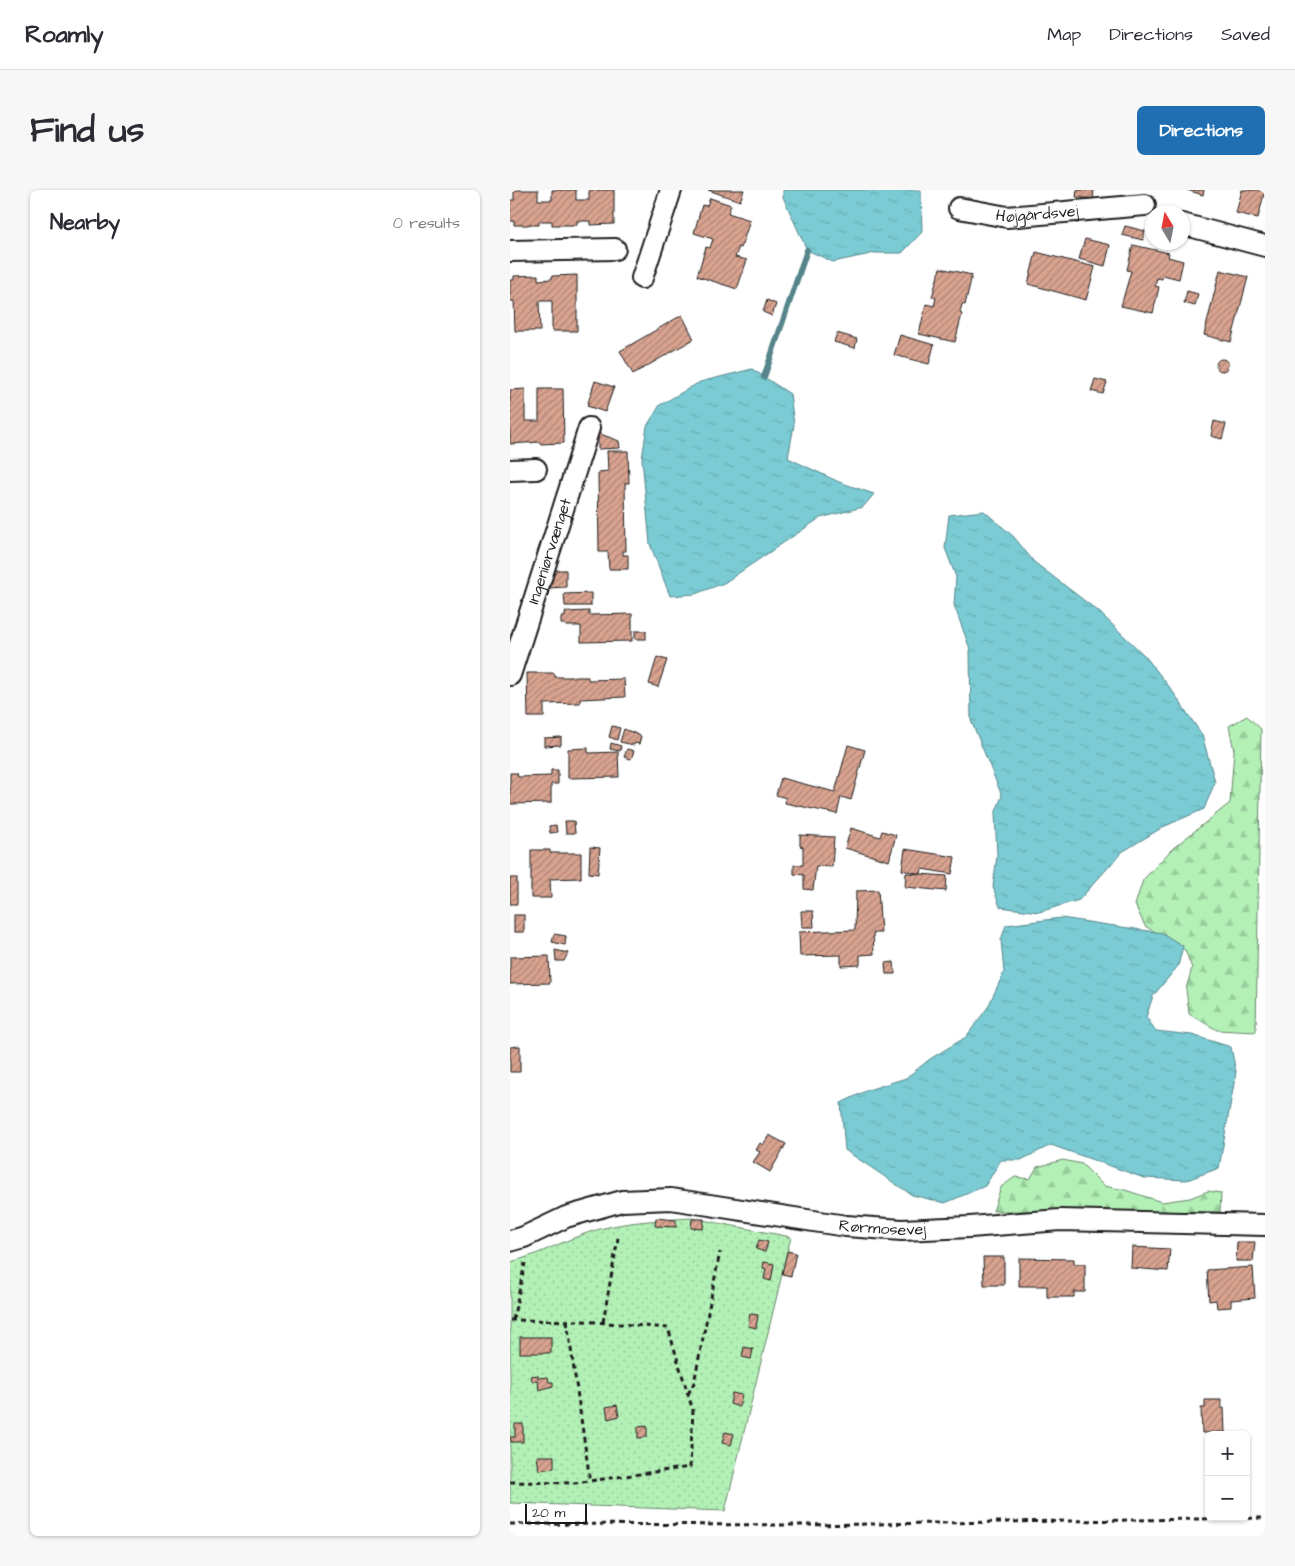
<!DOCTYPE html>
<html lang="en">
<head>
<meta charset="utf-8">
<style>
	:root { --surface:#fff; --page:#f7f7f7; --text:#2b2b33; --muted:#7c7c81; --line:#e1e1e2; --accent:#1f6fb2 }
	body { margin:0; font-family:"Architects Daughter",sans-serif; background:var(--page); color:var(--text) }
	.controls { position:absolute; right:15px; bottom:15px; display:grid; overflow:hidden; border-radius:8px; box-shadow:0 1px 4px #0004 }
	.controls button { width:45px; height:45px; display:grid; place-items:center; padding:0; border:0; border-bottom:1px solid var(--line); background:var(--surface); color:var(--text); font:25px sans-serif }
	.compass { position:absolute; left:635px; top:15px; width:45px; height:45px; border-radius:50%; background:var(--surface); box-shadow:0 1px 4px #0004; rotate:350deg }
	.scale { position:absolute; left:15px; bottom:12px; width:62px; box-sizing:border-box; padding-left:5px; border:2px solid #1c1c1c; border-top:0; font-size:14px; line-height:18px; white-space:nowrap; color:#1c1c1c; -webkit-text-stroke:4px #fff; paint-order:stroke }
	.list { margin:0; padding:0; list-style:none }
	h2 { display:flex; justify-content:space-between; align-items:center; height:65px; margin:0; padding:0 20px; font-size:21px }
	h2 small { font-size:16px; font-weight:400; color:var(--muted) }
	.map { position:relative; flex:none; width:755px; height:1346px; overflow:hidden; border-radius:8px }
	header { display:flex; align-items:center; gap:30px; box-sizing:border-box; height:70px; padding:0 25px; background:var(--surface); border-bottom:1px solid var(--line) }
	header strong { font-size:24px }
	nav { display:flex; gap:28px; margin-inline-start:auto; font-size:18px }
	.intro { display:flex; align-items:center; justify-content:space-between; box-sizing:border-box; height:120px; padding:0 30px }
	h1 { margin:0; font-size:35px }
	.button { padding:12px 22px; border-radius:8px; background:var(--accent); color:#fff; font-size:18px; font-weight:700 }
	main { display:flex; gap:30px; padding:0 30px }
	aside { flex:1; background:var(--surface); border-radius:8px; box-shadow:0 1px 4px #0004 }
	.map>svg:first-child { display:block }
	.forest { fill:url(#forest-firs); stroke:#678669 }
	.garden { fill:url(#garden-dots); stroke:#678669 }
	.water { fill:url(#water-ripples); stroke:#54858a }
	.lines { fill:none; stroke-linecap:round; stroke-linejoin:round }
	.stream { stroke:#54858a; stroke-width:6 }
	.building { fill:url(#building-hatch); stroke:#1c1c1c }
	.street-casing { stroke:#1c1c1c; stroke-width:24 }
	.path { stroke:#1c1c1c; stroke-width:3; stroke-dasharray:5 4; stroke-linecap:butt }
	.street { stroke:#fff; stroke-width:20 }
	.labels { text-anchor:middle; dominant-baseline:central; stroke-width:4; stroke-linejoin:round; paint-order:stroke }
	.street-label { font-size:16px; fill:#1c1c1c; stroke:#fff }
</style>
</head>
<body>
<header>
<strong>Roamly</strong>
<nav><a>Map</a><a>Directions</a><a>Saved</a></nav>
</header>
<div class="intro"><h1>Find us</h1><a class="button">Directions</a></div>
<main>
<aside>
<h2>Nearby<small>0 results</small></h2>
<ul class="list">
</ul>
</aside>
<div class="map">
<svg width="755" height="1346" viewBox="0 0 755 1346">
	<defs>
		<pattern id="forest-firs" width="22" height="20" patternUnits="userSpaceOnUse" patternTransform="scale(1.25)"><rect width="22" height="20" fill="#b2f0b6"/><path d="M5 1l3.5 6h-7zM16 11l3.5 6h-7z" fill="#98cd9c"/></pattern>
		<pattern id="garden-dots" width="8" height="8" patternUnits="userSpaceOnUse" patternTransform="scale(1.25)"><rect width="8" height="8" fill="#b2f0b6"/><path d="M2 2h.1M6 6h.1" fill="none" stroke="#98cd9c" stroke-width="1.8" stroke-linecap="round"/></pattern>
		<pattern id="water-ripples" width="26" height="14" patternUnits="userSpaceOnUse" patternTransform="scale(1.25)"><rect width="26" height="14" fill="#7acbd3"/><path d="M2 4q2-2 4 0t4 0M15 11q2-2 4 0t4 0" fill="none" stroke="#69aeb5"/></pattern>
		<pattern id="building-hatch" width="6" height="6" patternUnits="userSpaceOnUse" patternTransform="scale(1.25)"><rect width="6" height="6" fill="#d9a390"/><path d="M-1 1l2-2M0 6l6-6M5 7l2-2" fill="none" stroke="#af8475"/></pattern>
	</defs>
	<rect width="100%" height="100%" fill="#fff"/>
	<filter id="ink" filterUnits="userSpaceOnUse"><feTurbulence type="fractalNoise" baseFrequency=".02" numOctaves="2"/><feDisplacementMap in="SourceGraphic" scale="10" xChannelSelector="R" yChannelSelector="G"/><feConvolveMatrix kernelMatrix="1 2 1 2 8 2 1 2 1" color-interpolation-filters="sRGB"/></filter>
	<g filter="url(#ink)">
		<g class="forest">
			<polygon points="737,526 751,539 746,842 707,840 679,824 676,799 682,778 675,760 635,736 625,715 633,690 662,659 720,613 724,561 719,536"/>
			<polygon points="553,970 572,974 594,996 615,1000 652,1012 680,1008 698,1001 711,1003 710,1022 483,1021 491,997 505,987 520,989 527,977"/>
		</g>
		<path class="garden" d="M 182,1028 L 281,1047 L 215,1321 L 0,1313 L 0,1072 C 31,1065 59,1047 90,1039 C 120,1031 151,1030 182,1028 Z"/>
		<g class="water">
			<polygon points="273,0 411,0 412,42 392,63 365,63 323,72 297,60 273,7"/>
			<polygon points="242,179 280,204 284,235 278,268 329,292 364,304 353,317 310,328 214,393 185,404 160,406 140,354 132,269 137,236 150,215 190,192"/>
			<polygon points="474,321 504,347 524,372 588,421 635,466 661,499 692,545 705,592 694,619 653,637 612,662 569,710 529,722 490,717 483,697 487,665 485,624 492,606 461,530 460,459 444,415 446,387 435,358 439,325"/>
			<polygon points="551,728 652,743 673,756 668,776 643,806 636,827 646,841 682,845 721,857 726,882 709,978 677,990 634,988 541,955 511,970 491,970 475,996 435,1013 402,1005 335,960 331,913 358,900 396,888 420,869 456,847 478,817 494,782 491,750 496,735"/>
		</g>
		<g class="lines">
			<polyline class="stream" points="254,187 297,60"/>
		</g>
		<g class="building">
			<polygon points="4,0 28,0 28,10 42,10 42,0 66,0 66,10 79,10 79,0 104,0 104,34 80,35 80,31 67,31 67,35 42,35 42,31 29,31 29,35 4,35 4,31 0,31 0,10 4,10"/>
			<polygon points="198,0 234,0 230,11"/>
			<polygon points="567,0 584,0 583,9 566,7"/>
			<polygon points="677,0 694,0 693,5"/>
			<polygon points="732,0 755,0 748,28 726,23"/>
			<polygon points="200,8 221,15 218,23 240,30 231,58 229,57 225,67 237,70 227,99 187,86 196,57 200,58 203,49 184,43 192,15 197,16"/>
			<polygon points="615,36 635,41 633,50 612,45"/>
			<polygon points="575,49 600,55 595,76 569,69"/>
			<polygon points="623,55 659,63 658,67 673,71 669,89 653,85 652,89 647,88 645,96 649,97 643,123 611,116 621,81 617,80"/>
			<polygon points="526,62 585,77 576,110 518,94"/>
			<polygon points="430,78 462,85 455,115 452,114 450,123 452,124 445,152 409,144 416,114 424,116 426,108 422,107"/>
			<polygon points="710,80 738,87 721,152 694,145"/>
			<polygon points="28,85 28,90 42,89 42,86 67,85 67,141 42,141 42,111 29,111 30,141 5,141 4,111 0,111 0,90 4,90 4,86"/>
			<polygon points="677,101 688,104 685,116 674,113"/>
			<polygon points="257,110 266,114 262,126 253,122"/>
			<polygon points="172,125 184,149 123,184 110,161"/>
			<polygon points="327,143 347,149 345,158 324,152"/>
			<polygon points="390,145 424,155 419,174 384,165"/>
			<circle cx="712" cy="175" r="6"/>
			<polygon points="585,189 597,192 593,204 581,201"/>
			<polygon points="85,191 104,197 95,222 77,216"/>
			<polygon points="15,199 15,231 29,231 29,199 53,199 54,253 30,254 30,252 0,254 0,200"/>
			<polygon points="704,231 716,234 712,249 701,246"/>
			<polygon points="88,243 109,251 110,258 88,259"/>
			<polygon points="97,261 118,261 119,293 115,293 116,361 113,361 113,365 118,365 118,379 99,379 98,362 89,362 88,282 98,281"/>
			<polygon points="39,380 56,380 56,397 39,398"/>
			<polygon points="81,403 81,416 55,416 54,404"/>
			<polygon points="79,421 79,425 122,424 122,451 71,452 71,436 56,436 55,434 51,434 51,427 55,427 55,422"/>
			<rect x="125" y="441" width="11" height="8"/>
			<polygon points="147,467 157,470 148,497 139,494"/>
			<polygon points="17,483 44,483 45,487 78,487 78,490 114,489 115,507 70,509 70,513 34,514 34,527 18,527"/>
			<polygon points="102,536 110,538 107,550 99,547"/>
			<polygon points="114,539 131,546 129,554 125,553 124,555 110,552"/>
			<polygon points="51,547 51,555 34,556 34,548"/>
			<polygon points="101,553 111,556 110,561 100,559"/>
			<polygon points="338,555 355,560 341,610 331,607 327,624 275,613 276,608 266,605 271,588 325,602"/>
			<polygon points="78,558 78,563 108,562 109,587 58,588 58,559"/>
			<polygon points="117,559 124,561 121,569 114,567"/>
			<polygon points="41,580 48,580 48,594 41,594 41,613 0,614 0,583 7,583 8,587 41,586"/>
			<polygon points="55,631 64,631 65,643 56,643"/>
			<polygon points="46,635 47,642 40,643 39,636"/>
			<polygon points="341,638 370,647 372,641 386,645 379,671 335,658"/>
			<polygon points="290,645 324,647 322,677 306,676 303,700 294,699 294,685 284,684 284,675 293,675 293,657 290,656"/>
			<polygon points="80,657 90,658 88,684 79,683"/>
			<polygon points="395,659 445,667 442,684 412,679 411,684 392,680"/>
			<polygon points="21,660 40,660 40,663 71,663 71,688 40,689 41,708 21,708"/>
			<polygon points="396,683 437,686 436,701 395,697"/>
			<rect x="0" y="688" width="7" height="26"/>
			<polygon points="368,700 371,743 363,743 364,764 350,765 350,775 331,776 331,765 290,766 289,742 345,740 346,701"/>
			<polygon points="291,721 303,721 304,737 292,737"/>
			<rect x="4" y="725" width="10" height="17"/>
			<polygon points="44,744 56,746 55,755 42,752"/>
			<polygon points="45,760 58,763 54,771 46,771"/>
			<polygon points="39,766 40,793 0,794 0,767"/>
			<polygon points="384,772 385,784 376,784 375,773"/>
			<polygon points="10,856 10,882 0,882 0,857"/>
			<polygon points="259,945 276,954 260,982 243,972 250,962 246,960 250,953 253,955"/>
			<polygon points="146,1028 166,1030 166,1037 145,1036"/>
			<polygon points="182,1029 194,1029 193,1039 181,1038"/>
			<polygon points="249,1050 258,1052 255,1062 246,1059"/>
			<polygon points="727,1052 745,1052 743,1071 726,1071"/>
			<polygon points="622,1057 660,1059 658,1081 621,1078"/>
			<polygon points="277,1061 286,1063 281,1086 272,1084"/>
			<polygon points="473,1067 494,1067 494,1095 474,1095"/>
			<polygon points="509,1068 564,1069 564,1074 575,1074 575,1102 564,1102 564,1107 537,1107 537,1096 509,1096"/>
			<polygon points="254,1072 264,1074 261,1091 254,1089 256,1079 253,1078"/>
			<polygon points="743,1077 745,1108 721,1110 721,1117 707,1118 706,1110 699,1111 697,1080"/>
			<polygon points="240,1124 248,1125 246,1138 238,1136"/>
			<rect x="10" y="1147" width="31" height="16"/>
			<polygon points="234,1157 243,1159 241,1169 232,1167"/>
			<polygon points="28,1185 28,1188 38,1187 39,1192 43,1192 43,1196 29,1200 28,1190 22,1191 21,1186"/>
			<polygon points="222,1203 232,1205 229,1217 220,1214"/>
			<polygon points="695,1210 711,1210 711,1218 714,1218 715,1242 692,1243 691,1218 695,1218"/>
			<polygon points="107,1215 109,1226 98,1229 96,1217"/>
			<polygon points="5,1234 13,1234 13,1252 1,1252 0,1247 5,1247"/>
			<polygon points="137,1236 137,1247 128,1248 128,1237"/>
			<polygon points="215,1242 224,1244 221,1255 212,1253"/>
			<polygon points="27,1266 44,1266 44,1278 29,1280"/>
		</g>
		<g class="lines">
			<g class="street-casing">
				<g id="street">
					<path id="s1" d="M 449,18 L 497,27 L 635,15"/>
					<polyline points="672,34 755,56"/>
					<polyline points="0,61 105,59"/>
					<polyline points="132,88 161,0"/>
					<polyline points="0,280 26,279"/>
					<path id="s2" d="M 0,485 L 79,238"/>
					<path id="s3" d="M 0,1051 L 14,1047 L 56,1027 L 112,1011 L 161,1009 L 336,1036 L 392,1040 L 460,1037 L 550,1030 L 755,1035"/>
				</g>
			</g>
			<g class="path">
				<polyline points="0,1130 73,1131 158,1138 183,1221 180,1277 65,1293 0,1292"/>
				<polyline points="3,1130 15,1073"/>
				<polyline points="57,1131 80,1291"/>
				<polyline points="93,1132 108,1048"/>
				<polyline points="178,1204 184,1193 210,1062"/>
				<polyline points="0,1334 297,1335 755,1328"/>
			</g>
			<use href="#street" class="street"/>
		</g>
	</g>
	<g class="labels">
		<g class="street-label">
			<text stroke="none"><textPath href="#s1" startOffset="79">Højgårdsvej</textPath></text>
			<text stroke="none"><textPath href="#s2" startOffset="130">Ingeniørvænget</textPath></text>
			<text stroke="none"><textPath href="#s3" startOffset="382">Rørmosevej</textPath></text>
		</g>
	</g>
</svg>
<div class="controls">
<button>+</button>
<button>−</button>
</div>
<svg class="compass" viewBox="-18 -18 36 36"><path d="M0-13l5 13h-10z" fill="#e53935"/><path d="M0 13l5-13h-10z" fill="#7c7c81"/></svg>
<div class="scale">20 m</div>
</div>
</main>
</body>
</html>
